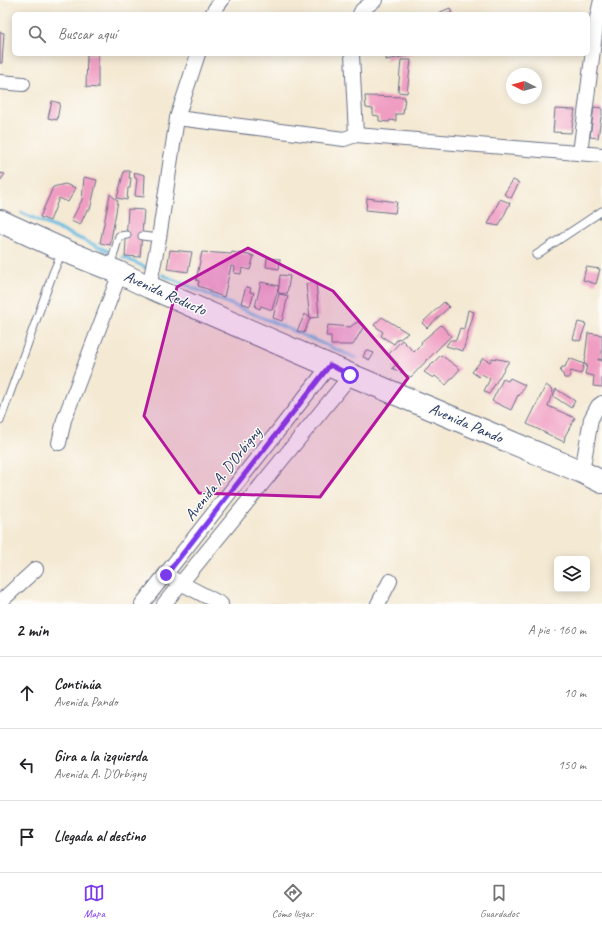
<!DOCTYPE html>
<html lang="es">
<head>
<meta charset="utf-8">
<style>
	:root { --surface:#fff; --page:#f6f6f6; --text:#202124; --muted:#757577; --line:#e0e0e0; --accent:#7c3aed }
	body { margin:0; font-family:Caveat,sans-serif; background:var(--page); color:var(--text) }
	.controls { position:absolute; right:12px; bottom:12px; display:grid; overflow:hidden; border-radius:6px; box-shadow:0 2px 10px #0003 }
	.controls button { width:36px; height:36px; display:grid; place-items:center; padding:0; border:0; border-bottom:1px solid var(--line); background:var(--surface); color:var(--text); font:20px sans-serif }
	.compass { position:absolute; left:506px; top:68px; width:36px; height:36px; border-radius:50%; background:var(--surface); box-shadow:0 2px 10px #0003; rotate:276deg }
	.stop { position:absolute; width:12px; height:12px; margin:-9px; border:3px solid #7c3aed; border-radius:50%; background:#fff }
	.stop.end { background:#7c3aed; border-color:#fff; box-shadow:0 1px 4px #0008 }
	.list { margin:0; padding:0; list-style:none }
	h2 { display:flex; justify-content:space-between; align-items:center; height:52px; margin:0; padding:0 16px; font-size:17px }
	h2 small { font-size:13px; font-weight:400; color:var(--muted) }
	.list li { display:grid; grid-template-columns:26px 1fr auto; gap:12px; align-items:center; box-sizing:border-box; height:72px; padding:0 16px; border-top:1px solid var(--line) }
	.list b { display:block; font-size:15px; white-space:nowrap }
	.list p { margin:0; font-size:13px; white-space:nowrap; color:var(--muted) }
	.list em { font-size:13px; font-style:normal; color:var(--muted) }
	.icon { flex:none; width:22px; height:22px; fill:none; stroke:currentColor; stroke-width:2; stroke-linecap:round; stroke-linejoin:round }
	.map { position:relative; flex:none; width:602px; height:604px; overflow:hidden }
	.search { position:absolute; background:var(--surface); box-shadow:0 2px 10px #0003; left:12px; right:12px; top:12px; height:44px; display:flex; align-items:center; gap:10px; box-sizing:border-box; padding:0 14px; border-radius:6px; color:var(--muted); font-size:15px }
	.sheet { height:268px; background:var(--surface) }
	nav { display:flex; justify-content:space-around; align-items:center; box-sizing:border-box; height:56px; border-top:1px solid var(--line); background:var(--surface); font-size:11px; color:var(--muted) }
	nav a { display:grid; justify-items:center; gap:2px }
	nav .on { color:var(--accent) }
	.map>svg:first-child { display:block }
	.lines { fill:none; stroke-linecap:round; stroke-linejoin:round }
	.stream { stroke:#63b9df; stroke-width:3.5 }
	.building { fill:#f09dc2 }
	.service-casing { stroke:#677087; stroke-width:9 }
	.minor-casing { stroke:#677087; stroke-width:16 }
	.primary-casing { stroke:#677087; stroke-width:24 }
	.service { stroke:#fff; stroke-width:7 }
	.minor { stroke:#fff; stroke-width:14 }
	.primary { stroke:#fff; stroke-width:22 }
	.route { stroke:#7c3aed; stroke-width:5 }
	.marked { fill:#b5179e; fill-opacity:0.2; stroke:#b5179e; stroke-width:3; stroke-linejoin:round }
	.labels { text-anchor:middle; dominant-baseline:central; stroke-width:3; stroke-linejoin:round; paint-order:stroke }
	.street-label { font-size:16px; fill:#1b2f5e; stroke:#fdfcf7 }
</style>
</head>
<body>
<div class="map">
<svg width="602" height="604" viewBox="0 0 602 604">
	<rect width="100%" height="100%" fill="#fdfcf7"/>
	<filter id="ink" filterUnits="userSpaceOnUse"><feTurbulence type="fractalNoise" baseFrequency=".025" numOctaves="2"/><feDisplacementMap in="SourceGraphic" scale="8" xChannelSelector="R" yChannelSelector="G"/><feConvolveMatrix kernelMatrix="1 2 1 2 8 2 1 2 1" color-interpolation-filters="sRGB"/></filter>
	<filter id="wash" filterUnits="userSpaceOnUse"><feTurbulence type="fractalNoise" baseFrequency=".012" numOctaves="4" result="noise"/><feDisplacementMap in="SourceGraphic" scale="16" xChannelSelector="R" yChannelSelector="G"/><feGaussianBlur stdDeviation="0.9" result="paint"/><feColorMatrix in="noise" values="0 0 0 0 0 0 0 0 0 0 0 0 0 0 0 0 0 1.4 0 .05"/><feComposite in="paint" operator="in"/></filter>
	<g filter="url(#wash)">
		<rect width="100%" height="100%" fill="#f4e9d3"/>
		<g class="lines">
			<g class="stream">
				<polyline points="22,213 108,251"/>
				<polyline points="123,257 147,268"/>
				<polyline points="163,275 356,358"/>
			</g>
		</g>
		<g id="blocks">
			<g class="building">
				<polygon points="450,8 452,14 436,14"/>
				<polygon points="0,32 4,33 2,63 0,63"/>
				<polygon points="87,54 98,54 98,88 86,87"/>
				<polygon points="387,54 411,54 411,55 386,60"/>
				<polygon points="401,60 411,60 407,93 398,92"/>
				<polygon points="365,96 405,97 403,114 396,114 396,121 390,120 389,122 379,121 379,116 373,115 373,109 366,108"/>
				<polygon points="52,101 60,103 57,120 48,118"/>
				<polygon points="594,107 602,108 602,117 601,117 598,138 590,137"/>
				<polygon points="555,109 575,110 571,133 553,132"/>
				<polygon points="124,171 130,171 129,178 131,178 130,188 128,188 127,200 117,198"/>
				<polygon points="134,172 145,175 144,197 135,196 137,179 135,178"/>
				<polygon points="0,173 5,174 0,181"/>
				<polygon points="84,177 97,180 90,210 87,210 80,225 71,221 82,200"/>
				<polygon points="513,180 519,183 511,198 504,194"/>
				<polygon points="65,184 76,188 68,202 59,198 50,221 40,217 53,187"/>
				<polygon points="110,194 118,201 110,245 100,243"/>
				<polygon points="367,198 397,202 395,213 366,210"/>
				<polygon points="500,199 510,203 499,226 488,224"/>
				<polygon points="128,209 144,210 140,257 125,256"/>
				<polygon points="170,250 192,252 188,272 167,269"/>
				<polygon points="202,252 231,254 232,252 254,256 250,270 242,268 241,274 234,273 235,267 231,266 224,297 210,292 210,290 198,286 199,281 196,280"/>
				<polygon points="267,258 280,259 279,269 266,267"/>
				<polygon points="586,267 600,269 596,284 583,280"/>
				<polygon points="280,275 290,276 287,294 278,293 279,286 272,310 261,306 260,309 255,307 261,282 279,286"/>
				<polygon points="316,282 319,317 310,318 306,284"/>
				<polygon points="246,287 251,288 250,292 254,293 250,306 241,303"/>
				<polygon points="279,294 288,296 282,321 273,318"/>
				<polygon points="444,302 449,307 427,328 422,323"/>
				<polygon points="468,310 474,312 463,351 446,346 450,340 456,340 460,328 464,329"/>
				<polygon points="305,314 310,318 304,333 297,331"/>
				<polygon points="382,317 408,333 400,339 398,338 394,344 381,336 383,332 374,325"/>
				<polygon points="357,322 364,326 353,345 331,345 331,336 326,336 328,325 350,327"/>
				<polygon points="578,322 586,324 580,341 573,339"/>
				<polygon points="441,325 451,336 432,355 411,377 392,368 398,364 389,354 402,340 414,352 422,344 421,342"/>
				<polygon points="588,333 602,335 602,360 598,359 598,360 602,360 602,387 593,386 594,376 585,374 587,365 584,364 581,374 571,371 569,378 564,378 563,374 560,372 562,367 565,367 569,358 584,364 586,357 585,357"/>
				<polygon points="366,350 374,353 370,360 363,357"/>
				<polygon points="441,355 460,369 446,385 435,376 433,378 424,372"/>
				<polygon points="483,358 490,362 492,358 509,361 489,394 484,391 490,379 482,374 479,377 472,372"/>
				<polygon points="510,378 525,385 519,396 518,395 511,410 492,401 503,379 508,381"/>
				<polygon points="546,385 553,390 548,406 575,418 565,436 564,442 527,424"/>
				<polygon points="556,389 575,401 571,408 553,396"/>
			</g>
		</g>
	</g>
	<g filter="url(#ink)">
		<use href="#blocks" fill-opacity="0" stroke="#677087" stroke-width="1"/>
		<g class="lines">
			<g class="service-casing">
				<g id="service">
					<polyline points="142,236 159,238"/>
					<polyline points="536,255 602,211"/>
					<polyline points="110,267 119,236 127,235"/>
					<polyline points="0,421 53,273 62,252"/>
				</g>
			</g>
			<g class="minor-casing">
				<g id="minor">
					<polyline points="212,14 215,9 222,0"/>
					<polyline points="360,14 362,10 375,0"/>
					<polyline points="352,54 356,135"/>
					<polyline points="0,82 23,84"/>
					<polyline points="177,118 344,139 356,135 602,155"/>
					<polyline points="580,153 597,18 601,0"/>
					<polyline points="149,287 159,238 177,118 198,54"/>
					<polyline points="59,443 64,420 120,273"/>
					<polyline points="582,472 591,419 598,406 602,403"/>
					<polyline points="173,579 221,604"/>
					<polyline points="0,602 36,569"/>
					<polyline points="142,604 330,365"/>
					<polyline points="164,604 351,375"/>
					<polyline points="378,604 390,581"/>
				</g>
			</g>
			<g class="primary-casing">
				<polyline id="primary" points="0,221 63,250 120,273 149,287 351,375 582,472 602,482"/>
			</g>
			<use href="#service" class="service"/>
			<use href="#minor" class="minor"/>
			<use href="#primary" class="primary"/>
		</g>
	</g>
	<g class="lines" filter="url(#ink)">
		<polyline class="route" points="166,575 330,365 350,375"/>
	</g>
	<path class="marked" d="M 248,248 L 333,291 L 408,378 L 320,497 L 199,493 L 144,416 L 177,287 Z"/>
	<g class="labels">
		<g class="street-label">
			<text transform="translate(165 293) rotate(24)">Avenida Reducto</text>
			<text transform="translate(466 423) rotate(23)">Avenida Pando</text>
			<text transform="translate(223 474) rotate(-52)">Avenida A. D'Orbigny</text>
		</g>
	</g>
</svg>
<div class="controls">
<button><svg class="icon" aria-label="layers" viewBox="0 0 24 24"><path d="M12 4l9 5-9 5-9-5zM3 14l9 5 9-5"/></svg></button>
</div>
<svg class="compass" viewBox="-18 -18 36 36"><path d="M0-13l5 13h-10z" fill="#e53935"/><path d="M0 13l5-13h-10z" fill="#757577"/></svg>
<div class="stop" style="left:350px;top:375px"></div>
<div class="stop end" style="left:166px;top:575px"></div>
<div class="search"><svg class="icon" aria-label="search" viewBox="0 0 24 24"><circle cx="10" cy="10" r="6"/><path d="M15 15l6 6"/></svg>Buscar aquí</div>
</div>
<section class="sheet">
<h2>2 min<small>A pie · 160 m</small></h2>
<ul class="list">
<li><svg class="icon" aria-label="ahead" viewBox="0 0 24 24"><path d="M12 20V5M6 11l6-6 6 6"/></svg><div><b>Continúa</b><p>Avenida Pando</p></div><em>10 m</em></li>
<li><svg class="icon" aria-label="left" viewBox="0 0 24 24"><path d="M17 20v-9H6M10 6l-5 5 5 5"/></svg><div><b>Gira a la izquierda</b><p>Avenida A. D'Orbigny</p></div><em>150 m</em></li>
<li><svg class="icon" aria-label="arrive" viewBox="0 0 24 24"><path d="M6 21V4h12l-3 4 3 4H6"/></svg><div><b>Llegada al destino</b></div></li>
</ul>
</section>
<nav>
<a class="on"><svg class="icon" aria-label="map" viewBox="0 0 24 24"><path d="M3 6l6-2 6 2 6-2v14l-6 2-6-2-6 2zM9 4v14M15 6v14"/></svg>Mapa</a>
<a><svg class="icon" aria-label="directions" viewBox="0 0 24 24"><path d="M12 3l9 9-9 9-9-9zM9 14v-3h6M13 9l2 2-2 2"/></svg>Cómo llegar</a>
<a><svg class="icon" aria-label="saved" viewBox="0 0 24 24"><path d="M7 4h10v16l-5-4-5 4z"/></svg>Guardados</a>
</nav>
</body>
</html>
